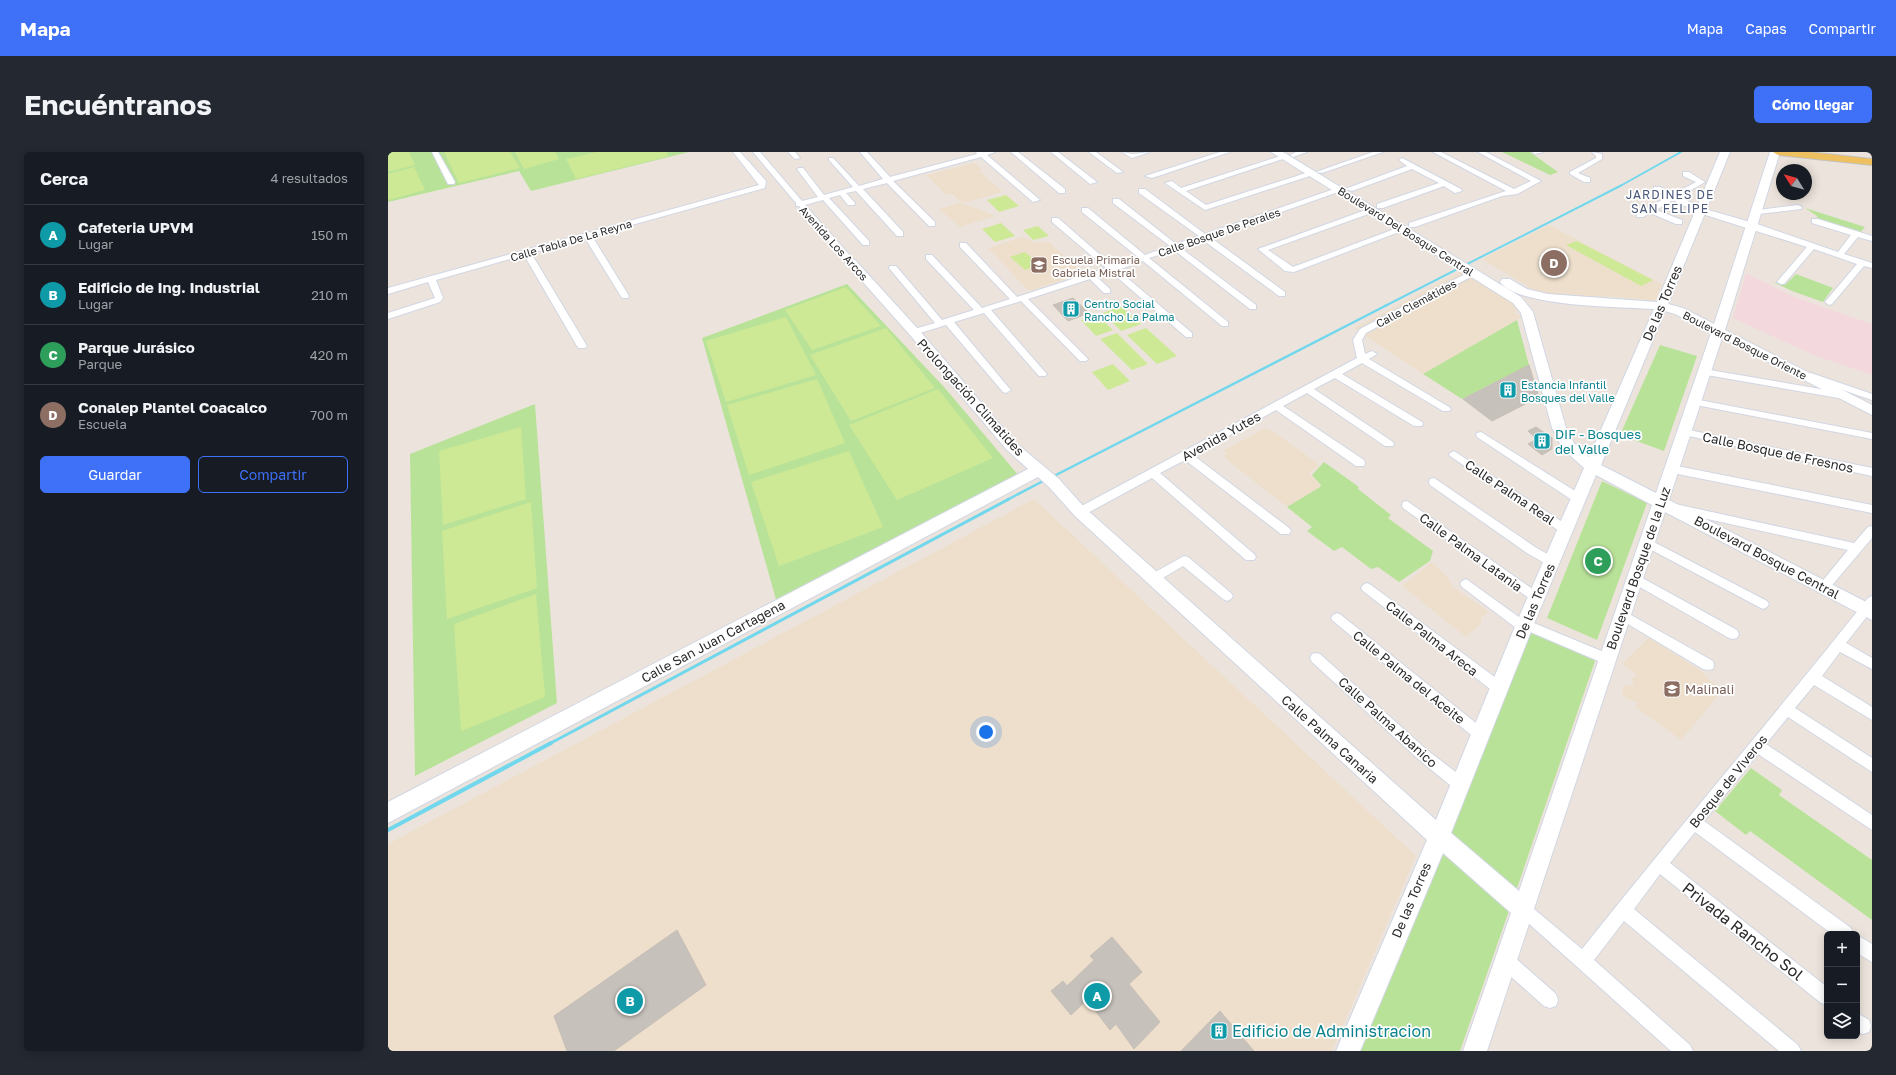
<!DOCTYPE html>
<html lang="es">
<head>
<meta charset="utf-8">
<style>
	:root { --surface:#171b24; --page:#242831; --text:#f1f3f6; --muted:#9ea1a6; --line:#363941; --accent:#3e71f7 }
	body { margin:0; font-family:"Golos Text",sans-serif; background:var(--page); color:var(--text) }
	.controls { position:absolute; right:12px; bottom:12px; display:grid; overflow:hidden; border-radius:6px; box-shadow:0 2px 10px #0003 }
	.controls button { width:36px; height:36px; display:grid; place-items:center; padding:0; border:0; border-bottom:1px solid var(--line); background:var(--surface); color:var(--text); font:20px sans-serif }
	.compass { position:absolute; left:1388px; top:12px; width:36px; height:36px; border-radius:50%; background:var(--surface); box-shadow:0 2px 10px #0003; rotate:307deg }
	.you { position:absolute; left:598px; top:580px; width:14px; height:14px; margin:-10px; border:3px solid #fff; border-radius:50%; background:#1a73e8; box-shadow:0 0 0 6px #1a73e833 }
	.badge { display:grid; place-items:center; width:26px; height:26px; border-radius:50%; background:var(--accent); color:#fff; font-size:13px; font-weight:700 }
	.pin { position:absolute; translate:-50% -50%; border:2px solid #fff; box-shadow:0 1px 4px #0006 }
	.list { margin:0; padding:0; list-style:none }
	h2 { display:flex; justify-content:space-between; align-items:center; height:52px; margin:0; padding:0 16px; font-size:17px }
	h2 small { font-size:13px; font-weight:400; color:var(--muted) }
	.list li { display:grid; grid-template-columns:26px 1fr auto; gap:12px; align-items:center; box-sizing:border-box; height:60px; padding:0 16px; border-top:1px solid var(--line) }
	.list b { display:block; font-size:15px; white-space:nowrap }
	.list p { margin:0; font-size:13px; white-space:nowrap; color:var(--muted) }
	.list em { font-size:13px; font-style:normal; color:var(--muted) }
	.actions { display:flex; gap:8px; padding:12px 16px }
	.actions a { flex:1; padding:9px 0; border:1px solid var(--accent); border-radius:6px; text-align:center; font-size:14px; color:var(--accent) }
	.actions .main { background:var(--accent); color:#fff }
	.icon { flex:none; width:22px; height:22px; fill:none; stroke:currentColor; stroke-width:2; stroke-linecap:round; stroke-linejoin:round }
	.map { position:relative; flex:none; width:1484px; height:899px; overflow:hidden; border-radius:6px }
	header { display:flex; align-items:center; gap:24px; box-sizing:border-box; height:56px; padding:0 20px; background:var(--accent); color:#fff }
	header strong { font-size:19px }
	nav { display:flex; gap:22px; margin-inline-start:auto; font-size:14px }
	.intro { display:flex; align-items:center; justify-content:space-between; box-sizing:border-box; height:96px; padding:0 24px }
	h1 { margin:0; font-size:28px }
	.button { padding:10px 18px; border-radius:6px; background:var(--accent); color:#fff; font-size:14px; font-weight:700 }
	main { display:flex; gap:24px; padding:0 24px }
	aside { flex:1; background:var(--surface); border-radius:6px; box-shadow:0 2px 10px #0003 }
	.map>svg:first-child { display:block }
	.education { fill:#eddfcc }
	.medical { fill:#f3d9dd }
	.green { fill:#b9e299 }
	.pitch { fill:#cde995 }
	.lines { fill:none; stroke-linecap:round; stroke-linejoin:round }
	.stream-far3 { stroke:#71d7ed; stroke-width:2 }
	.stream-far2 { stroke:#71d7ed; stroke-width:2.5 }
	.stream-far1 { stroke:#71d7ed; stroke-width:3 }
	.stream { stroke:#71d7ed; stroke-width:4 }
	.building { fill:#c7c1bc; stroke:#c7bfb6 }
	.street-casing { stroke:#d1d6e3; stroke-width:2 }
	.secondary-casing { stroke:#d1d6e3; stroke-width:2 }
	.primary-casing { stroke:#c3c3c3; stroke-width:2 }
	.street { fill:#fff; fill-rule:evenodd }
	.secondary { fill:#fff; fill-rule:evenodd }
	.primary { fill:#eec05f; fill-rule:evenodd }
	.labels { text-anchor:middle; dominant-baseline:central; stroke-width:3.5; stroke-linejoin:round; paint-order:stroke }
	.far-street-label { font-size:11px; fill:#2a2a2a; stroke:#fff }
	.far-education-label { font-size:11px; fill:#785e54; stroke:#fff; text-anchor:start }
	.far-culture-label { font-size:11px; fill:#0d838f; stroke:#fff; text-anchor:start }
	.far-neighbourhood-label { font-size:12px; letter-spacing:1px; fill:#4b587a; stroke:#fff }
	.street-label { font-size:13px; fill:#2a2a2a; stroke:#fff }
	.culture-label { font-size:13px; fill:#0d838f; stroke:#fff; text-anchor:start }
	.education-label { font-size:13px; fill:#785e54; stroke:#fff; text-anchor:start }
	.near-street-label { font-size:16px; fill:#2a2a2a; stroke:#fff }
	.near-culture-label { font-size:16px; fill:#0d838f; stroke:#fff; text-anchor:start }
</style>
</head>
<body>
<header>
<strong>Mapa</strong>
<nav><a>Mapa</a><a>Capas</a><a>Compartir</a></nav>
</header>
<div class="intro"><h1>Encuéntranos</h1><a class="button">Cómo llegar</a></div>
<main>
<aside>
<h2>Cerca<small>4 resultados</small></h2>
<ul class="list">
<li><span class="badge" style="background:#0f9aa8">A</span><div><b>Cafeteria UPVM</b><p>Lugar</p></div><em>150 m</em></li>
<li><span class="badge" style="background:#0f9aa8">B</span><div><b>Edificio de Ing. Industrial</b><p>Lugar</p></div><em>210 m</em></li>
<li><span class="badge" style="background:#2e9e5b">C</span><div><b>Parque Jurásico</b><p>Parque</p></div><em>420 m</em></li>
<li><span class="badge" style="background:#8d6e63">D</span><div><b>Conalep Plantel Coacalco</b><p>Escuela</p></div><em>700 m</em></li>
</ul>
<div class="actions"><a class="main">Guardar</a><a>Compartir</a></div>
</aside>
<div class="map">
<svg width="1484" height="899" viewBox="0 0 1484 899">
	<rect width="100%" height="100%" fill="#ece4dc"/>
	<g class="education">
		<polygon points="586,11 594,17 591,19 615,40 575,51 564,42 557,42 538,23"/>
		<polygon points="571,51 591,57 607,64 572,75 551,57"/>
		<polygon points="1161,73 1274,132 1267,149 1231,145 1165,143 1148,139 1094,107"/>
		<polygon points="635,85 648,91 661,90 692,118 688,119 690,123 641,139 600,96"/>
		<polygon points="1074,119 1122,149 1130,158 1126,160 1134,165 1035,222 966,176"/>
		<polygon points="877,276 886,280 929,311 930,315 923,319 922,322 933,333 932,335 899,355 839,308 836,304 839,302 834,299"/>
		<polygon points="646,347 1028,704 944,899 0,899 0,692"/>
		<polygon points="1043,410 1059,424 1065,435 1100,459 1093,467 1093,472 1078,485 1014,434"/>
		<polygon points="1261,486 1313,519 1321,528 1335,538 1293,588 1247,555 1250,550 1239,547 1235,543 1234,536 1239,533 1246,533 1244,527 1249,523 1234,512"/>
	</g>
	<polygon class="medical" points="1358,121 1404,144 1484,172 1484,223 1425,203 1345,166"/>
	<g class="green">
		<polygon points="0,0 301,0 143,39 131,19 0,50"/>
		<polygon points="1114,0 1142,0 1170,20 1162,23"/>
		<polygon points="1417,56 1477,75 1471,82 1471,79 1460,76 1459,78 1430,68 1429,64"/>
		<polygon points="1408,122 1445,136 1435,150 1404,139 1385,130 1397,133"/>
		<polygon points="459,132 557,236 632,325 389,451 314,186"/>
		<polygon points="1129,168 1141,213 1074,247 1035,222"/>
		<polygon points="1272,193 1309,204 1276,299 1232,283"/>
		<polygon points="147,252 169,551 27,624 22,302"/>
		<polygon points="936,310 971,335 970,337 1003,363 1000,366 1045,399 1042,409 1011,430 990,415 983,417 954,395 946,399 919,379 924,375 899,355 932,335 933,333 924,323"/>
		<polygon points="1214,329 1259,351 1209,488 1159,466"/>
		<polygon points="1144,479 1205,505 1207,509 1127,742 1060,684"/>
		<polygon points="1363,616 1394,638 1391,643 1484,708 1484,768 1362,679 1358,683 1327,659"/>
		<polygon points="1055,698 1123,753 1072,899 973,899"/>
	</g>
	<g class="pitch">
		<polygon points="0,0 21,0 27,13 0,20"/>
		<polygon points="56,0 122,0 132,16 71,31"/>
		<polygon points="127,0 167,0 171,7 136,17"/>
		<polygon points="209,0 278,0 281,4 188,27 178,7"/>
		<polygon points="26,15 37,38 0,48 0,22"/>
		<polygon points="618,43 631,54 611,60 599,48"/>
		<polygon points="613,71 627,84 607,90 594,77"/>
		<polygon points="650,74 661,84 645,88 635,78"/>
		<polygon points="1189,89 1265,128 1253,134 1178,93"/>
		<polygon points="637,100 652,113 637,118 622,105"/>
		<polygon points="458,135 493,174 424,198 397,158"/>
		<polygon points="733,154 753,172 733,179 715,161"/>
		<polygon points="709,163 725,178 708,184 693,168"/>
		<polygon points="398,165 428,223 338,250 318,189"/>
		<polygon points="498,176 547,236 463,269 422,203"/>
		<polygon points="758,176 789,204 769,212 739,183"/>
		<polygon points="729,181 760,212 744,218 712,187"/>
		<polygon points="725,212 742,229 720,238 704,220"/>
		<polygon points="429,227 457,291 361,323 339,253"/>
		<polygon points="550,237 605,306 509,348 461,273"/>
		<polygon points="133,275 138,347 55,373 51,299"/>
		<polygon points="461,299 495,375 391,414 363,330"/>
		<polygon points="143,350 149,436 59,467 54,379"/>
		<polygon points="148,442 157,545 73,579 66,472"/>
	</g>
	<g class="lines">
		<polyline class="stream-far3" points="997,154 1234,33 1293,0"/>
		<g class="stream-far2">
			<polyline points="664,325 999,153"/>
			<polyline points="619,348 657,328"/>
		</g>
		<polyline class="stream-far1" points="161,592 621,347"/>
		<polyline class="stream" points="0,678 163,591"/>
	</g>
	<g class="building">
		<polygon points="685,146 701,161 680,169 665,153"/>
		<polygon points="1141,213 1151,245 1104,269 1075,247"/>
		<polygon points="1148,275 1164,286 1164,297 1154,303 1140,292 1149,287 1140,279"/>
		<polygon points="289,778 318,833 226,899 179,899 166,864"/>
		<polygon points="724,785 754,820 741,832 772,870 746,897 728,872 722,878 699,848 683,863 663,839 675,829 679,834 706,808 702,804"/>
		<polygon points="832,859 866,899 793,899"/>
	</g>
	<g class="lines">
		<g class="street-casing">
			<g id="street">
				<polygon points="44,0 50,0 67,30 66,32 60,32"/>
				<polygon points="345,0 352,0 378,29 377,36 204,84 241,144 240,146 234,146 197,86 143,101 199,194 197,196 191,196 189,194 136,103 48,128 55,146 52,150 0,167 0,161 47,146 40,130 0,142 0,136 371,33"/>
				<polygon points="365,0 372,0 414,49 430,45 409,17 411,16 415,16 436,43 465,35 441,8 441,6 445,6 471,34 495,27 472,0 479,0 502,25 589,2 588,0 607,0 599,3 652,48 645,50 593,5 505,29 547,70 547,74 541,74 499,31 475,37 515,80 515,84 509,84 468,39 458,41 467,51 466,53 460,53 452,43 441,46 481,89 481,93 475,93 435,48 417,53 466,108 466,112 460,112 411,54 408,54 408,51"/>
				<polygon points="400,0 407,0 412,6 407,7"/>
				<polygon points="623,0 630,0 677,37 677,41 671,41"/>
				<polygon points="663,0 670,0 709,30 702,32"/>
				<polygon points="701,0 708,0 735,20 729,21"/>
				<polygon points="734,0 745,2 762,0 744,6"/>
				<polygon points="832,0 842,0 764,26 757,24"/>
				<polygon points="908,0 919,0 905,5 902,3"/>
				<polygon points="985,0 995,0 934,21 928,20"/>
				<polygon points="1045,0 1053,0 1126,37 1143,29 1090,0 1098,0 1153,29 1129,42 1114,44 1027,75 1021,75 1021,71 1118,39"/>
				<polygon points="1145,0 1156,0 1146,2"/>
				<polygon points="1204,0 1214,2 1214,7 1190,21 1202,26 1202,30 1196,30 1182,22 1182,20 1208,6 1208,4"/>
				<polygon points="896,3 899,5 898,6 798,39 818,53 921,20 928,22 817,58 777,31 784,29 793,36"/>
				<polygon points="1014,6 1073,37 1074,39 1067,41 1056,34 995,56 989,56 989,52 1051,31 1024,17 964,39 957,37 1019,14 1011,8"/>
				<polygon points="1295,20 1301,20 1317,30 1291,45 1317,57 1369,72 1450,100 1463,83 1424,71 1424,67 1430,67 1484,84 1484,89 1470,85 1456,102 1484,111 1484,116 1476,114 1444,152 1441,153 1437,150 1469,112 1426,97 1396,132 1393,132 1389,130 1419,95 1311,61 1285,48 1268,58 1294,68 1294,72 1288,72 1262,61 1255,65 1249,65 1249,61 1280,45 1266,39 1266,35 1272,35 1285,42 1308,30 1295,24"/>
				<polygon points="949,36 956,38 822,85 897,140 897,144 891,144 815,88 793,96 868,153 868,157 862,157 786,98 761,106 840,170 840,174 834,174 755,109 730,118 804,181 804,185 798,185 723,120 709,125 722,137 722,141 716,141 702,127 640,147 700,207 698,209 692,209 633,149 603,158 657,220 659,222 657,224 651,224 596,161 566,170 621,236 623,238 618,241 615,240 558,173 529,182 523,182 523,178 547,171 501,116 502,114 508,114 554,168 586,158 538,107 538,103 544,103 594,156 622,147 572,95 572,91 578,91 629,145 718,116 664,70 664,66 670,66 725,114 750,105 694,60 694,56 700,56 757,103 782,94 725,51 725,47 731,47 788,92 811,84 751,41 751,37 757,37 817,82"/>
				<polygon points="1410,53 1414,55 1413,57 1370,62 1366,60 1370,58"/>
				<polygon points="983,56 986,56 986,60 880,98 905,115 1012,75 1019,77 906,120 897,119 870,97"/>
				<polygon points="1083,119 1089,119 1090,121 978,181 974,188 977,202 984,199 989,202 981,207 1061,255 1063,257 1061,259 1055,259 974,211 954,222 1034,270 1035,272 1034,274 1026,274 947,226 926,237 1005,290 1006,292 1005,294 997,294 919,241 895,254 976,308 977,311 976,314 968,314 888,258 805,303 901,376 903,379 901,382 893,382 797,308 772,321 866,402 868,405 866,408 858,408 764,326 696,363 688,363 687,360 688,357 969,206 965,188 972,177"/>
				<polygon points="1316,217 1456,241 1461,244 1456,247 1313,222 1311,220"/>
				<polygon points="1423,221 1484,242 1484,248 1420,226 1418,224"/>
				<polygon points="1306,247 1484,281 1484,287 1303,252 1301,250 1303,248"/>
				<polygon points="1296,277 1484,316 1484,324 1292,282 1291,280 1292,278"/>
				<polygon points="1093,280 1195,344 1196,347 1195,350 1187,350 1089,285 1088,283 1089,281"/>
				<polygon points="1066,299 1182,375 1184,378 1182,381 1174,381 1062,304 1061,302"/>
				<polygon points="1284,313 1484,353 1484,361 1280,320 1279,317"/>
				<polygon points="1046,326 1147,395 1168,407 1170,410 1168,413 1160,413 1139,401 1042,333 1041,330 1042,327"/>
				<polygon points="1019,349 1153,443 1155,446 1153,449 1149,451 1145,449 1015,356 1014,353 1015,350"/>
				<polygon points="1287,352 1466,391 1480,375 1484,374 1484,386 1440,438 1436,440 1432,438 1430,435 1432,432 1460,398 1283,359 1282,356"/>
				<polygon points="1260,387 1379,449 1381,452 1379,455 1375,457 1371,455 1256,394 1254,391 1256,388"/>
				<polygon points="796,404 800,405 843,441 845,444 843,447 839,449 835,447 795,414 768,430 760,430 758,427 760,424"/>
				<polygon points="1247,422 1349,478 1351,482 1349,486 1345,487 1341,486 1243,430 1241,427 1243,424"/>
				<polygon points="1078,427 1135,468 1141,469 1223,503 1225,507 1223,511 1219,512 1215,511 1140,479 1136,480 1132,479 1074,435 1072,432 1074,429"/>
				<polygon points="979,431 983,433 1116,532 1117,536 1116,540 1111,542 1106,540 975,439 973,436 975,433"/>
				<path d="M 1484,444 L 1484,458 L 1458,491 L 1484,506 L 1484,517 L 1452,500 L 1434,524 L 1484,555 L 1484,568 L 1426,533 L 1407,556 L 1484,606 L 1484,620 L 1400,565 L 1378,592 L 1484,663 L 1484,678 L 1370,602 L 1316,669 L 1463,776 L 1465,782 L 1444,782 L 1307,680 L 1282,711 L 1439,835 L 1439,853 L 1433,851 L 1272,722 L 1246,757 L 1410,893 L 1413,899 L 1391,899 L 1236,769 L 1206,808 L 1302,893 L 1305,899 L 1283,899 L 1130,762 L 1127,757 L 1130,752 L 1135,749 L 1140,752 L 1194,797 C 1288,679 1386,564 1480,446 Z"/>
				<polygon points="1234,458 1325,509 1326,513 1325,517 1320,518 1315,517 1230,466 1228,463 1230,460"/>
				<polygon points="949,461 953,463 1098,579 1100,583 1098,587 1093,589 1088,587 945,469 943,466 945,463"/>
				<polygon points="928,501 932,502 1039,598 1078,628 1080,633 1078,638 1073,640 1068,638 1029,606 924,510 922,506 924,502"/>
				<polygon points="1469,783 1484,792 1484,810 1469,801"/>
				<polygon points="1118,801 1124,803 1168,842 1170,848 1168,854 1162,856 1156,854 1112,815 1110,809 1112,803"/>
				<polygon points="1469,861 1481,868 1483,874 1481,880 1475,882 1469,880"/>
			</g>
		</g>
		<g class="secondary-casing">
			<path id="secondary" d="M 883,0 L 895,0 L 1133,145 L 1145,160 L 1178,276 L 1186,291 L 1201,305 L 1266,157 C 1234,155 1130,155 1112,130 L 1114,127 L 1122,127 L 1139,137 L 1160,142 L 1269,150 L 1332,0 L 1342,0 L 1280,152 L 1295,156 L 1326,172 L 1382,0 L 1392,0 L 1337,178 L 1484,253 L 1484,263 L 1334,186 L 1281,348 L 1484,453 L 1484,468 L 1277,360 L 1099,899 L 1075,899 L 1123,761 L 1055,701 L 972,899 L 948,899 L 1039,688 L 687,364 L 661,335 L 650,325 L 0,671 L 0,650 L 640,317 L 618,297 L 522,183 L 459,112 L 457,110 L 459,108 L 467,108 L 530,177 L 628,291 L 671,327 L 697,356 L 1048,668 L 1128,472 L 1196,316 L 1175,297 L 1164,276 L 1133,161 L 1125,151 ZM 1277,159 L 1287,162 L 1323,181 L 1268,341 L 1213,313 ZM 1208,323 L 1264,353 L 1131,739 L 1063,681 L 1146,472 Z"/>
		</g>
		<g class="primary-casing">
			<polygon id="primary" points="1385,0 1421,0 1484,7 1484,13 1390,3"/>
		</g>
		<use href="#street" class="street"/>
		<use href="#secondary" class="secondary"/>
		<use href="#primary" class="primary"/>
	</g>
	<defs>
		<g id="school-square" transform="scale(0.9)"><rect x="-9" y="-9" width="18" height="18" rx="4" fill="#8d6e63" stroke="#fff"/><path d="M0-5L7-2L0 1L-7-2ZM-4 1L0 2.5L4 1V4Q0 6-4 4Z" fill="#fff"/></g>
		<g id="building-square" transform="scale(0.9)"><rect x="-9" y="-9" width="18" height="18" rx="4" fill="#0f9aa8" stroke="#fff"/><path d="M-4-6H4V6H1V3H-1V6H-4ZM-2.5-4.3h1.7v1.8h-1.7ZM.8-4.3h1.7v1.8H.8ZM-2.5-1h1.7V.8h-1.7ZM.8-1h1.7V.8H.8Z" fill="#fff"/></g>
	</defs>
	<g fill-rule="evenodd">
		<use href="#school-square" x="651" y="113"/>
		<use href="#building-square" x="683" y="157"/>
		<use href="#building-square" x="1120" y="238"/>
		<use href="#building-square" x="1154" y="289"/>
		<use href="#school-square" x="1284" y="537"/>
		<use href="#building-square" x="831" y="879"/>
	</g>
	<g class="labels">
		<g class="far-street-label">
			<text transform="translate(1018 79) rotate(32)">Boulevard Del Bosque Central</text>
			<text transform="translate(831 80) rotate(-19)">Calle Bosque De Perales</text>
			<text transform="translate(183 88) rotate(-16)">Calle Tabla De La Reyna</text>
			<text transform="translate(446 91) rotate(48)">Avenida Los Arcos</text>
			<text transform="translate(1028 151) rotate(-28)">Calle Clemátides</text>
			<text transform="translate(1357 193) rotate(27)">Boulevard Bosque Oriente</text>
		</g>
		<g class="far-education-label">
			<text x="664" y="107">Escuela Primaria<tspan x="664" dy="13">Gabriela Mistral</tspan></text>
		</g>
		<g class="far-culture-label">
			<text x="696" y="151">Centro Social<tspan x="696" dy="13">Rancho La Palma</tspan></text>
			<text x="1133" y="232">Estancia Infantil<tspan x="1133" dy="13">Bosques del Valle</tspan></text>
		</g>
		<g class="far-neighbourhood-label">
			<text x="1282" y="42">JARDINES DE<tspan x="1282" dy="14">SAN FELIPE</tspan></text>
		</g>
		<g class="street-label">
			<text transform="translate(1274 151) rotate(-67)">De las Torres</text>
			<text transform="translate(583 245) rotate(48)">Prolongación Climatides</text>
			<text transform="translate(833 284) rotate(-29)">Avenida Yutes</text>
			<text transform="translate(1390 300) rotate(12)">Calle Bosque de Fresnos</text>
			<text transform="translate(1122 340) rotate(34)">Calle Palma Real</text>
			<text transform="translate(1083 400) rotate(36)">Calle Palma Latania</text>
			<text transform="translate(1379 405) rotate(28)">Boulevard Bosque Central</text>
			<text transform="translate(1250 416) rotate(-71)">Boulevard Bosque de la Luz</text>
			<text transform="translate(1147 449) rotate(-67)">De las Torres</text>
			<text transform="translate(1044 486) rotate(38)">Calle Palma Areca</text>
			<text transform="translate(325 489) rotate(-28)">Calle San Juan Cartagena</text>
			<text transform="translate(1021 525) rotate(39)">Calle Palma del Aceite</text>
			<text transform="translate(1000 570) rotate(42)">Calle Palma Abanico</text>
			<text transform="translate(942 587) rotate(42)">Calle Palma Canaria</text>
			<text transform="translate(1340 629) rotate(-51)">Bosque de Viveros</text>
			<text transform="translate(1023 748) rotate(-67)">De las Torres</text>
		</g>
		<g class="culture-label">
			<text x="1167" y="282">DIF - Bosques<tspan x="1167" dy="15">del Valle</tspan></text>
		</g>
		<g class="education-label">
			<text x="1297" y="537">Malinali</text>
		</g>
		<g class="near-street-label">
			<text transform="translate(1355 779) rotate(38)">Privada Rancho Sol</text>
		</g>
		<g class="near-culture-label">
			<text x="844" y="879">Edificio de Administracion</text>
		</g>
	</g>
</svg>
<div class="controls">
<button>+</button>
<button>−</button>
<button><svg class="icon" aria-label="layers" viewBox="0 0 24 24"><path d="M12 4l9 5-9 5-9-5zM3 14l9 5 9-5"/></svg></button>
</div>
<svg class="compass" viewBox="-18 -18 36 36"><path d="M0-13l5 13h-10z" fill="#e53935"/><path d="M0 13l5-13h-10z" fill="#9ea1a6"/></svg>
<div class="you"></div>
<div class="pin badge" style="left:709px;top:844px;background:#0f9aa8">A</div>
<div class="pin badge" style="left:242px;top:849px;background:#0f9aa8">B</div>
<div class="pin badge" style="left:1210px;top:409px;background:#2e9e5b">C</div>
<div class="pin badge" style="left:1166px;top:111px;background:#8d6e63">D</div>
</div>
</main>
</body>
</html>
